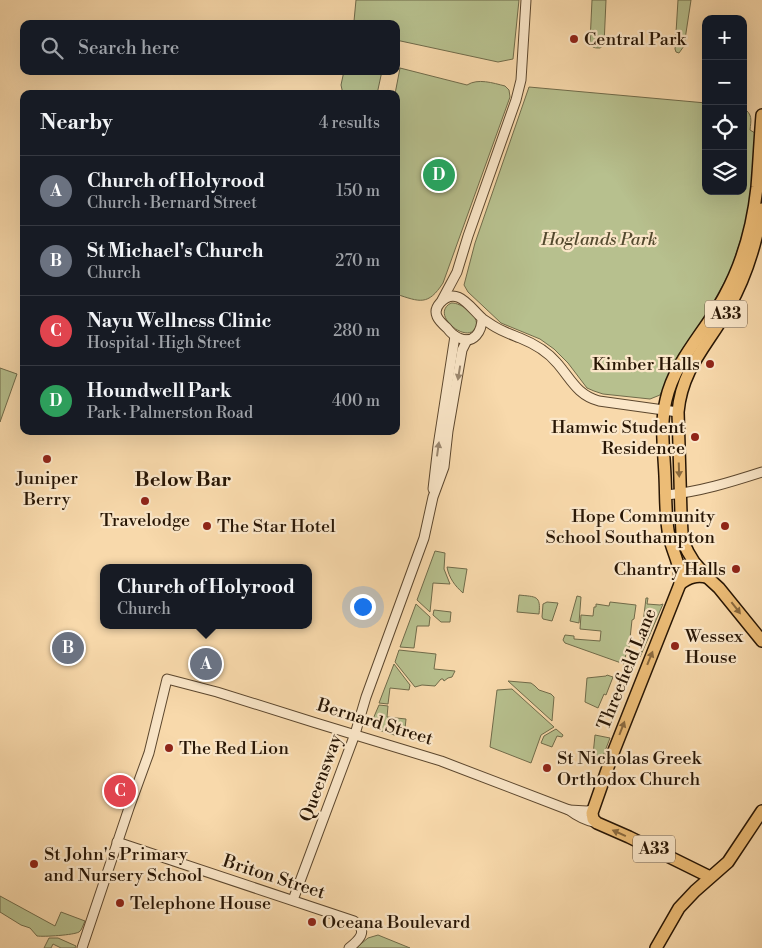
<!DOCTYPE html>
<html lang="en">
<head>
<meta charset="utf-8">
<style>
	:root { --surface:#171b24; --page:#242831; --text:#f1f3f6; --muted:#9ea1a6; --line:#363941; --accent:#db2777 }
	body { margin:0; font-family:"Libre Bodoni",serif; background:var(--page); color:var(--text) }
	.controls { position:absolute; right:15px; top:15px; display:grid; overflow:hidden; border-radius:10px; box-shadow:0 5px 20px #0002 }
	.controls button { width:45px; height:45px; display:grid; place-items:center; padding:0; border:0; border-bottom:1px solid var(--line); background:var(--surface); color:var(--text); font:25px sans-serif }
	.you { position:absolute; left:362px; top:606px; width:18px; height:18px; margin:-12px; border:4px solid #fff; border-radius:50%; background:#1a73e8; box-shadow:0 0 0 8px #1a73e833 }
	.badge { display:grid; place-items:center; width:32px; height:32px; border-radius:50%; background:var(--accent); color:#fff; font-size:16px; font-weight:700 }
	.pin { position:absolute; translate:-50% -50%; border:2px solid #fff; box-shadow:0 1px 5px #0006 }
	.popup { position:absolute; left:100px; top:564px; width:212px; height:65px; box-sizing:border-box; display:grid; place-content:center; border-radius:10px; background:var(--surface); filter:drop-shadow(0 1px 4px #0005); font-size:16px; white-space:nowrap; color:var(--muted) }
	.popup b { font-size:19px; color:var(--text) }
	.popup::after { content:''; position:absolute; left:50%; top:100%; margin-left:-10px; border:10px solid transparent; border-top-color:var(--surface) }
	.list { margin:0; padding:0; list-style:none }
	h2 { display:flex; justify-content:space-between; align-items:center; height:65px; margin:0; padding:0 20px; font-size:21px }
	h2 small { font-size:16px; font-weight:400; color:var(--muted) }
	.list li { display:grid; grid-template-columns:32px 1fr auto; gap:15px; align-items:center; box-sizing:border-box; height:70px; padding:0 20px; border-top:1px solid var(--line) }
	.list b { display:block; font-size:19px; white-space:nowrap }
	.list p { margin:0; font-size:16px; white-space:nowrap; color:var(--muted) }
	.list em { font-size:16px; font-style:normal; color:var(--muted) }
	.icon { flex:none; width:28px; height:28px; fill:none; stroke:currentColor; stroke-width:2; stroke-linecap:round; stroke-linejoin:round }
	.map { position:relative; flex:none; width:762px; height:948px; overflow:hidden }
	.search { position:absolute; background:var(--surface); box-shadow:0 5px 20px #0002; left:20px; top:20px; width:380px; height:55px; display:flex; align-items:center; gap:12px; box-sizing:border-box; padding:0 18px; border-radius:10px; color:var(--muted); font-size:19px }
	.panel { position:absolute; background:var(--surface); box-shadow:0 5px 20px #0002; left:20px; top:90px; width:380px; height:345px; border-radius:10px }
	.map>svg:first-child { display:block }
	.green { fill:#b7c08e; stroke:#706b4a }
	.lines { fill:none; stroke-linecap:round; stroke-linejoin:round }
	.tertiary-casing { stroke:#5c472e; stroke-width:11 }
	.primary-casing { stroke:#281605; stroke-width:14 }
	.tertiary { stroke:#fae6c8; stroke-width:9 }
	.primary { stroke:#ecbc76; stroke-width:11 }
	.oneway { fill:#9c8870 }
	.oneway2 { fill:#8a693e }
	.poi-dot { fill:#8f2418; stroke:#fae6c8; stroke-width:2 }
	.labels { text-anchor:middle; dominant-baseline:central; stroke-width:4.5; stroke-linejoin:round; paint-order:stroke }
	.shield { fill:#fae6c8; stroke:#675440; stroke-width:1 }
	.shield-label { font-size:16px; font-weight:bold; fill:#281605 }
	.poi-label { font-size:18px; fill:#281605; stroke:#fae6c8; text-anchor:start }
	.park-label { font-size:18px; font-style:italic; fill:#53492e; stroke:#fae6c8 }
	.street-label { font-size:18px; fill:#281605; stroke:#fae6c8 }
	.quarter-label { font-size:20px; font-weight:bold; fill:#281605; stroke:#fae6c8 }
</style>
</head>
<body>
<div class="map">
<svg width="762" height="948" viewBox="0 0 762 948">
	<rect width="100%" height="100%" fill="#f8d9ab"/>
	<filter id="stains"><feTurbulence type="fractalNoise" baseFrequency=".004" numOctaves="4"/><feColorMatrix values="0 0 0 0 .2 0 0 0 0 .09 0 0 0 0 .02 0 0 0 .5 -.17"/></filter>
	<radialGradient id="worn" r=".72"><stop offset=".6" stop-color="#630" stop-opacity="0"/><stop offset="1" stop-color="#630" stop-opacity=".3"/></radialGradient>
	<g class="green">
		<polygon points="356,0 519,0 513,59 498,62 396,40 396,24 355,24 354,21"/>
		<path d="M 592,0 L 606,0 L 604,45 L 600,48 C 595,48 592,48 590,43 Z"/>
		<polygon points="678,0 691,0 684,46 679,53 676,52 675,49"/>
		<path d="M 400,68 L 467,85 C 478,78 493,83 505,86 L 509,90 L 510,97 L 443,283 C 428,306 420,302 396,294 L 396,94 L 395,94 Z"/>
		<polygon points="344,71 382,71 377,94 343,94 341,85"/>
		<path d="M 529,87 L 706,103 L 706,191 L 743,191 L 743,108 C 753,114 751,120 750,130 L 755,133 L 752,191 L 746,223 L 731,270 L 708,312 L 679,354 L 660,395 L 650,399 L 603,394 L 594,391 L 587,388 L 568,363 L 554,349 L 540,339 L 501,323 L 468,292 L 464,285 L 475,243 Z"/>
		<path d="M 451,303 C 461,302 484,318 474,330 C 464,342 430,314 451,303 Z"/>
		<polygon points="0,368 17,374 0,422"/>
		<polygon points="435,551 445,553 444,569 450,584 433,583 430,612 417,600"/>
		<path d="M 447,567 L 467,569 L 463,593 C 455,586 449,578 447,567 Z"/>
		<path d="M 519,595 C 536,597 541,595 539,614 L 517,612 Z"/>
		<polygon points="577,596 581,597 579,623 570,621"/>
		<polygon points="646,598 648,598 647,604 660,605 663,604 640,657 642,650 640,649"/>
		<polygon points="547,602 558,603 552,621 543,619 542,617 543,604"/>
		<polygon points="610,602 636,605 634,619 632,620 629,648 627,648 624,664 565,643 563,640 565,635 574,636 574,639 600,641 601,631 580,629 581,615 593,616 594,607 596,607 596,604 609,606"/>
		<polygon points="416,604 430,617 429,626 417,626 414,648 400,647"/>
		<polygon points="434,610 451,612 450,622 441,622 433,615"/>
		<polygon points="399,650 436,654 434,669 455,671 452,677 448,678 444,681 443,679 441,679 435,686 422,685 415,687 395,662"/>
		<polygon points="394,664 410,685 409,690 390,688 388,704 379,703"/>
		<polygon points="607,675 613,677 606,695 604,694 598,708 585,702 587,678 606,676"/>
		<polygon points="508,681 531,683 535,686 539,690 551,694 554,697 552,721"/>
		<polygon points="512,689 554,727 541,735 531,763 490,747 497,690"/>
		<polygon points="379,705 388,706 387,717 406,719 404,738 375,729 373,719"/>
		<polygon points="556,729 563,735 562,737 557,736 552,747 541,743 544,736"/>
		<polygon points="595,735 610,738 602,759 593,755"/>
		<path d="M 0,896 L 55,926 L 61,912 L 85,921 C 83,925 82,930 79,932 C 74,935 44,937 37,936 L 30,928 L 21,925 L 0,912 Z"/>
		<polygon points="378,935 410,948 356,948 368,938"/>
		<polygon points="49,938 58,938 76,946 75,948 61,948 53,944 51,948 44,948"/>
	</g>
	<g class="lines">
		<g class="tertiary-casing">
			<g id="tertiary">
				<polyline points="442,300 457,272 468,236 516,100 521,80 526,0"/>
				<path d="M 482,318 C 482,331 474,345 459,338 C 454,336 450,332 447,328 C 439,321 431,313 440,303 C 457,284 471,309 483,319 C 486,321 489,323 492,325 C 501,331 510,334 520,338 C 535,344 547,351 557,363 C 571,379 577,395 599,401 L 678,412"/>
				<polyline points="433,489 438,446 455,336"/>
				<path d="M 666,495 C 699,492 731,482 762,472"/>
				<polyline points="569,810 587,811 593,810"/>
				<path d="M 117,842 L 354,921 C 369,931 359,940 349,948"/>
				<polyline points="293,900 355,734 366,697 424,538 433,497 444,467 448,431 462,350 467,340"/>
				<path d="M 82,948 L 129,808 L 149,753 L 167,679 L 217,692 L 316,723 L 441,761 L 569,810 C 578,817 586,821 597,823"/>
			</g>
		</g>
		<g class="primary-casing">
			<g id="primary">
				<path d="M 762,209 C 756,244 746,277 729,307 C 709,344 682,367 678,412 L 681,514 L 682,533 L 684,544 L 688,552 L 694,562 L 707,577 L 719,588 L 762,641"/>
				<path d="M 680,584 C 689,577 696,575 707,577"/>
				<path d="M 710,877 L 629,837 L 597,823 L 593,819 L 592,813 L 613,753 L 680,584 C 681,564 673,554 669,536 C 665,517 666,496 665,476 C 664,451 660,425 666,400 C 675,360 706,331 725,295 C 743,262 753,224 757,187 C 759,163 760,139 762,115"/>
				<polyline points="656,948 679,908 695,891 728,862 762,811"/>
			</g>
		</g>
		<use href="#tertiary" class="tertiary"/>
		<use href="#primary" class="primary"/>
	</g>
	<defs><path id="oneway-solid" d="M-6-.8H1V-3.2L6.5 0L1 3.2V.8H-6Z" transform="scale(1.25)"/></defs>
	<g class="oneway">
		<use href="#oneway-solid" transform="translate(459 373) rotate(99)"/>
		<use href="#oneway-solid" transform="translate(438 449) rotate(-82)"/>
	</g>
	<g class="oneway2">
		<use href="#oneway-solid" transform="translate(679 470) rotate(88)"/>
		<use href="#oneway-solid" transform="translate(736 608) rotate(52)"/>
		<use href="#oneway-solid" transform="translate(650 658) rotate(-68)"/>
		<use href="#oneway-solid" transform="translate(622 728) rotate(-69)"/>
		<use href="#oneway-solid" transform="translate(619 833) rotate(-156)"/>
	</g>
	<g class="poi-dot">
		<circle cx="574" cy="39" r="5"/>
		<circle cx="710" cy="364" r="5"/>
		<circle cx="695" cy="437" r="5"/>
		<circle cx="47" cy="459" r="5"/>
		<circle cx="145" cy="501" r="5"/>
		<circle cx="207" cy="526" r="5"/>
		<circle cx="725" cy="526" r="5"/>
		<circle cx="736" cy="569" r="5"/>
		<circle cx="675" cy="646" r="5"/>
		<circle cx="169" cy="748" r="5"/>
		<circle cx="547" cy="768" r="5"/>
		<circle cx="34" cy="864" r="5"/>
		<circle cx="120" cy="903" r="5"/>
		<circle cx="312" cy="922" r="5"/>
	</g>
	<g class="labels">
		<g class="shield">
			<rect x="705" y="300.5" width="42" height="27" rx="4"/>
			<rect x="633" y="835.5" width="42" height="27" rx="4"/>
		</g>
		<g class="shield-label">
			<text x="726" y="314">A33</text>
			<text x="654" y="849">A33</text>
		</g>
		<g class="poi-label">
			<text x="584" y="39">Central Park</text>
			<text x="700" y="364" text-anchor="end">Kimber Halls</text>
			<text x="685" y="427" text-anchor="end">Hamwic Student<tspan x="685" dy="21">Residence</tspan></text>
			<text x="47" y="478" text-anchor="middle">Juniper<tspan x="47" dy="21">Berry</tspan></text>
			<text x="715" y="516" text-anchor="end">Hope Community<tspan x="715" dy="21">School Southampton</tspan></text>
			<text x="145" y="520" text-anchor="middle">Travelodge</text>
			<text x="217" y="526">The Star Hotel</text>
			<text x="726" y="569" text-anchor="end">Chantry Halls</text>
			<text x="685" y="636">Wessex<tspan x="685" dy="21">House</tspan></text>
			<text x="179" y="748">The Red Lion</text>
			<text x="557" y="758">St Nicholas Greek<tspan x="557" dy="21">Orthodox Church</tspan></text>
			<text x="44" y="854">St John's Primary<tspan x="44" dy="21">and Nursery School</tspan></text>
			<text x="130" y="903">Telephone House</text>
			<text x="322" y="922">Oceana Boulevard</text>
		</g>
		<g class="park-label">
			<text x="599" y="239">Hoglands Park</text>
		</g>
		<g class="street-label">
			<text transform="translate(627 669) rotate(-68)">Threefield Lane</text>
			<text transform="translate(375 722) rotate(17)">Bernard Street</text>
			<text transform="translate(321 778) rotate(-70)">Queensway</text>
			<text transform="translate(274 877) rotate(18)">Briton Street</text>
		</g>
		<g class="quarter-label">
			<text x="183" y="480">Below Bar</text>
		</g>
	</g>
	<rect width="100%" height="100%" filter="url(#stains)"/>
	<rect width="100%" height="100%" fill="url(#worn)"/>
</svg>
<div class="controls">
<button>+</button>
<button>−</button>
<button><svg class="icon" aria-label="locate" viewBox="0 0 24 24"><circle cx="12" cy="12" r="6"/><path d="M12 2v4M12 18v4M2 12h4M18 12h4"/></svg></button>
<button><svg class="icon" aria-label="layers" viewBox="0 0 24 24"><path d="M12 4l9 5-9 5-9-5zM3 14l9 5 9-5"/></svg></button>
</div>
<div class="you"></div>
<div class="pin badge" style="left:206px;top:664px;background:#6b7280">A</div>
<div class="popup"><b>Church of Holyrood</b>Church</div>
<div class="pin badge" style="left:68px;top:648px;background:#6b7280">B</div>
<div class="pin badge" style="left:120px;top:791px;background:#e0444e">C</div>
<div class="pin badge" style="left:439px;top:175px;background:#2e9e5b">D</div>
<div class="search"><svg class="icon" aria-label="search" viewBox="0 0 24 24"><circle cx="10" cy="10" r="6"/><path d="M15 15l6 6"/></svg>Search here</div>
<section class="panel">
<h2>Nearby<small>4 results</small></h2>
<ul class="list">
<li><span class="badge" style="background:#6b7280">A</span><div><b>Church of Holyrood</b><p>Church · Bernard Street</p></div><em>150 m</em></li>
<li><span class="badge" style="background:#6b7280">B</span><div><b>St Michael's Church</b><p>Church</p></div><em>270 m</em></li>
<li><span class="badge" style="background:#e0444e">C</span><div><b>Nayu Wellness Clinic</b><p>Hospital · High Street</p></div><em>280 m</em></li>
<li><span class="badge" style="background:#2e9e5b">D</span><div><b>Houndwell Park</b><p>Park · Palmerston Road</p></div><em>400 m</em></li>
</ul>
</section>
</div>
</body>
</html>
